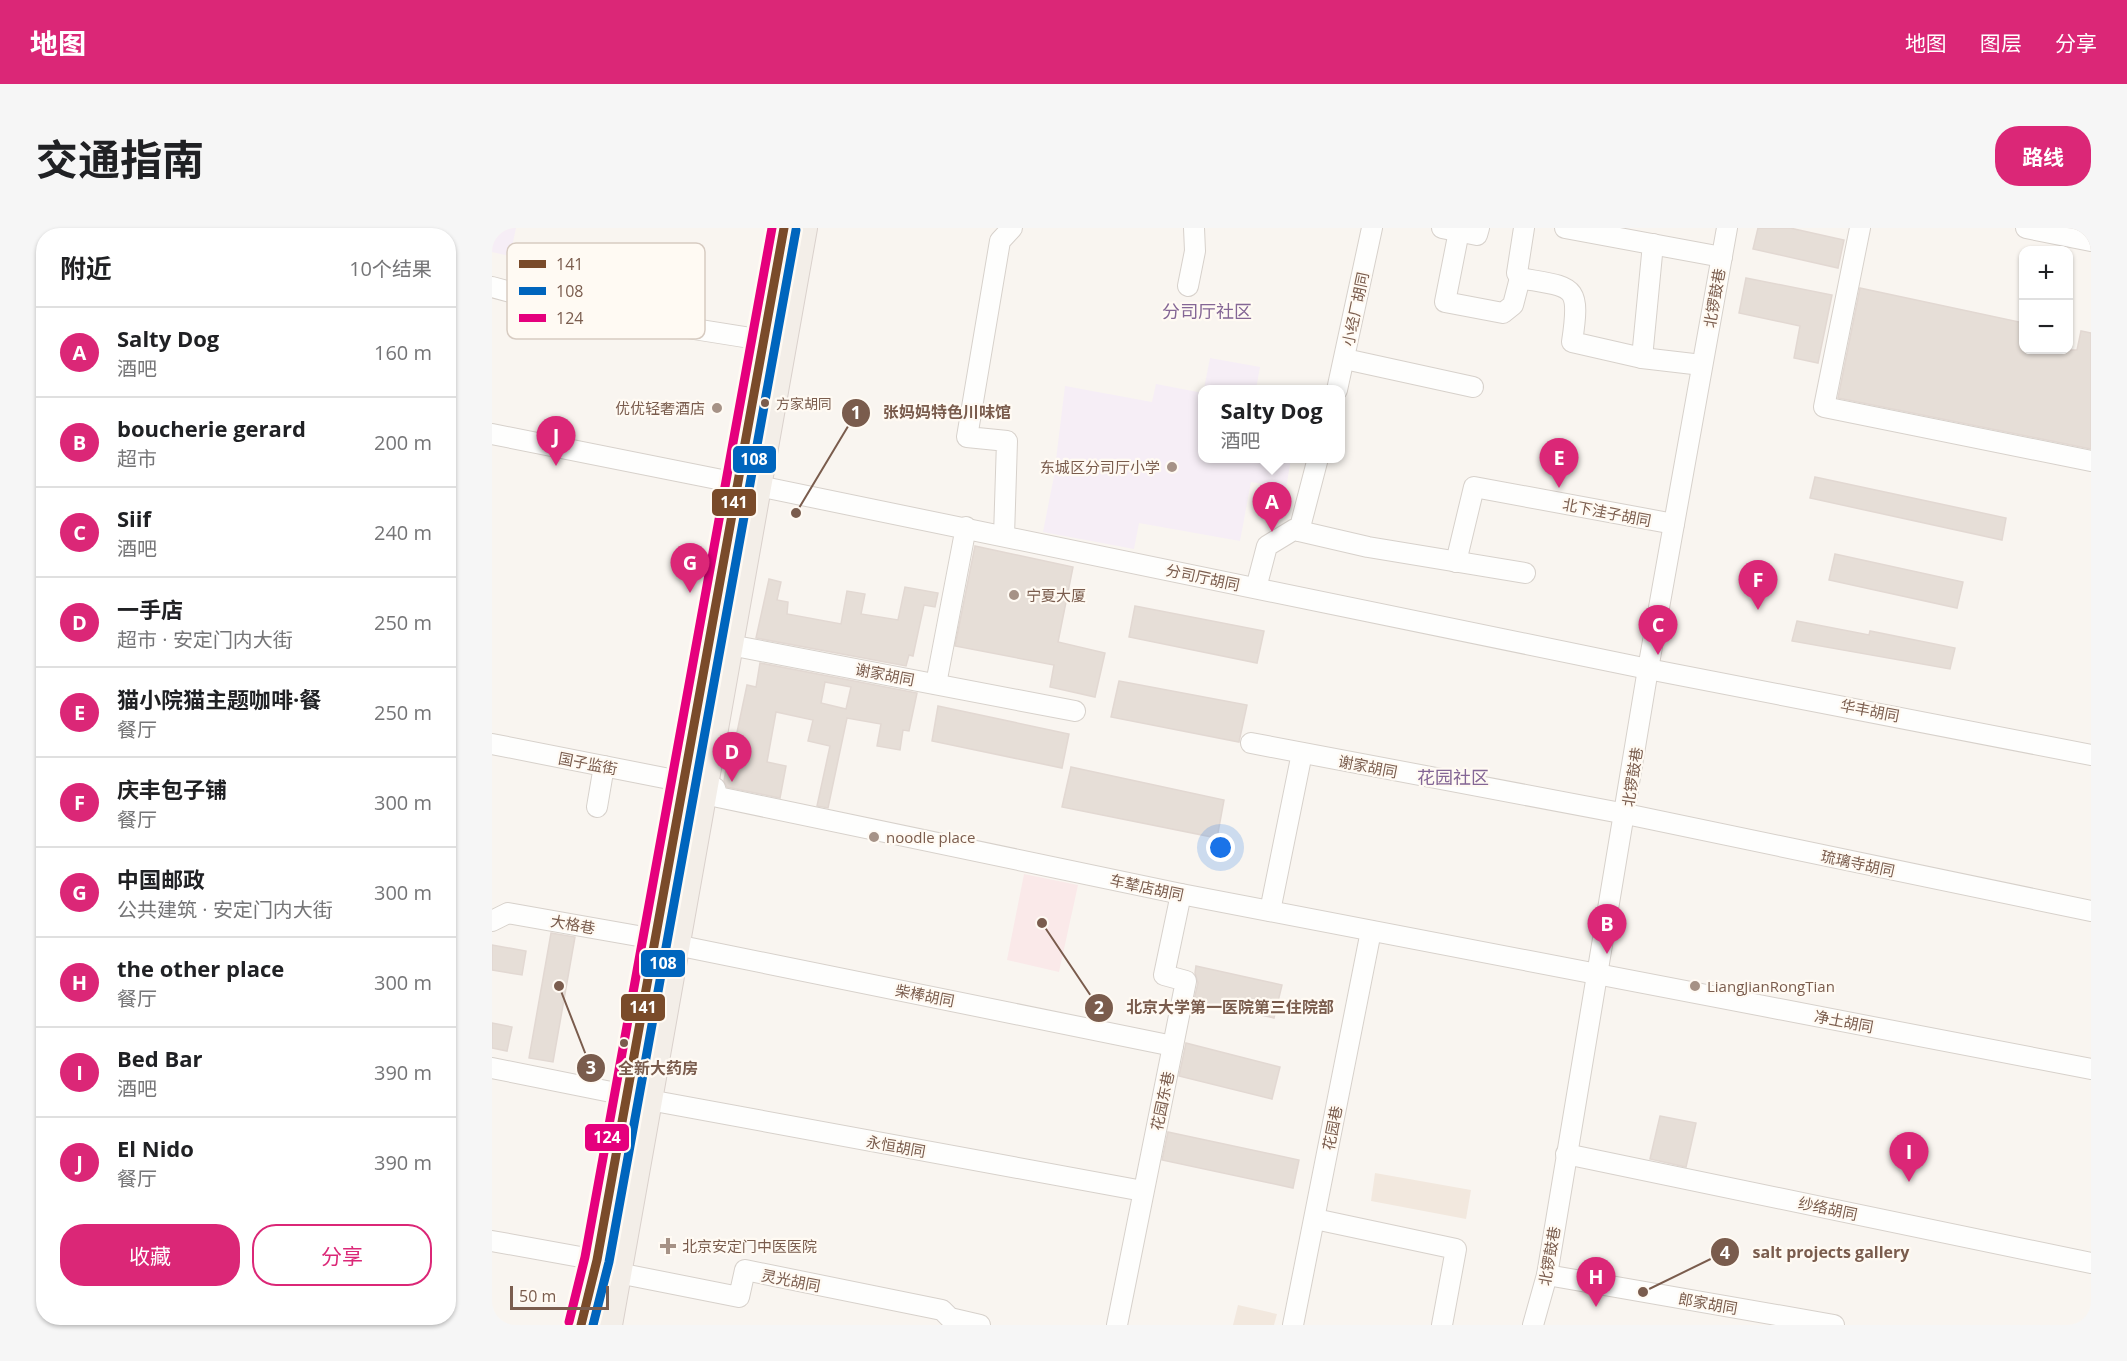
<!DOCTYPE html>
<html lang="zh">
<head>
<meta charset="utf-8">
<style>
	:root { --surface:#fff; --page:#f6f6f6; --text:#202124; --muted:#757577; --line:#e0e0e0; --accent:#db2777 }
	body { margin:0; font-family:"Open Sans","Noto Sans SC",sans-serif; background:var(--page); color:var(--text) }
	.controls { position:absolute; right:18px; top:18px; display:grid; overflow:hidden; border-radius:12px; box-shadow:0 2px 4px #0004 }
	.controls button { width:54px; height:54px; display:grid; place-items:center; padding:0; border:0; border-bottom:2px solid var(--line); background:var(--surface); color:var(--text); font:30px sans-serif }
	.scale { position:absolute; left:18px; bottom:15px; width:99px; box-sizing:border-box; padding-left:6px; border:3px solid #7a5c4d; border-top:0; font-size:16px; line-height:21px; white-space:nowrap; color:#7a5c4d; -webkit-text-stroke:4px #fffaf3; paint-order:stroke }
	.you { position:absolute; left:729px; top:620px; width:21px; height:21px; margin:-15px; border:4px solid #fff; border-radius:50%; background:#1a73e8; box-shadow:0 0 0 9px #1a73e833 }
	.badge { display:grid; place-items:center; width:39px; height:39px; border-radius:50%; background:var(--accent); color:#fff; font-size:20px; font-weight:700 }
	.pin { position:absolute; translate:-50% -50px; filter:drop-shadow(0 2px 3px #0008) }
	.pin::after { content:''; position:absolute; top:32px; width:21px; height:18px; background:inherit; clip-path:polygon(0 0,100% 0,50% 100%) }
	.popup { position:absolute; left:706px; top:157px; width:147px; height:78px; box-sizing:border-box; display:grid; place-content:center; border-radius:12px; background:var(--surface); filter:drop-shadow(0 2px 4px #0005); font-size:20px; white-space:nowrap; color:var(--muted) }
	.popup b { font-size:22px; color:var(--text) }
	.popup::after { content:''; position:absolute; left:50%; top:100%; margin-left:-12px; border:12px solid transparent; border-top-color:var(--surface) }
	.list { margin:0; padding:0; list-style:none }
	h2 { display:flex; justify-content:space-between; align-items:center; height:78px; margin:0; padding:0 24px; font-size:26px }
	h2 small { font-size:20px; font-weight:400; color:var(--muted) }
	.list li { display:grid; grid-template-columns:39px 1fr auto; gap:18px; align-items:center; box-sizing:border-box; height:90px; padding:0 24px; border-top:2px solid var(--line) }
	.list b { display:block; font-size:22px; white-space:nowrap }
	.list p { margin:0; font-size:20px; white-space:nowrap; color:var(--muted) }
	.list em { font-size:20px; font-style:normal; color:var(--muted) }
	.actions { display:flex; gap:12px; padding:18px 24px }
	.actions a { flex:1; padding:14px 0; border:2px solid var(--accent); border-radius:24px; text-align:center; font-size:21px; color:var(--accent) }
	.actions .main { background:var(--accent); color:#fff }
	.map { position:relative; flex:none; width:1599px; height:1097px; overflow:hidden; border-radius:24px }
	header { display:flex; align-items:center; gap:36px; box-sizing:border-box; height:84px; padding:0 30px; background:var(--accent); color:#fff }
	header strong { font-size:28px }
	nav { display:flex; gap:33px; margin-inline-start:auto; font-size:21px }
	.intro { display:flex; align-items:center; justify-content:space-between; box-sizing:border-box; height:144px; padding:0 36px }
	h1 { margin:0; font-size:42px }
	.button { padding:15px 27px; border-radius:24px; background:var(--accent); color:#fff; font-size:21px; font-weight:700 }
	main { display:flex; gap:36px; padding:0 36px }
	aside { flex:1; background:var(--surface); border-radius:24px; box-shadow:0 2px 4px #0004 }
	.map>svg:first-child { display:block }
	.residential { fill:#f2e8de }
	.education { fill:#f6eef6 }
	.medical { fill:#fae9e9 }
	.building { fill:#e6ded7; stroke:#e2d8d2; stroke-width:1.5; fill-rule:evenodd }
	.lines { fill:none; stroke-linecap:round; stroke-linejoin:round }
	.minor-casing { stroke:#d7d1cb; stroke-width:22 }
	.major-casing { stroke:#dad1cc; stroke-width:28 }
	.minor { stroke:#fefefd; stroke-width:20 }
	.major { stroke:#f3eee8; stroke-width:26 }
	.bus-1-casing { stroke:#fffaf3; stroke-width:14 }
	.bus-2-casing { stroke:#fffaf3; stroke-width:14 }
	.bus-3-casing { stroke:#fffaf3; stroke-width:14 }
	.bus-1 { stroke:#7a4b2a; stroke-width:9 }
	.bus-2 { stroke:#0065bd; stroke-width:9 }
	.bus-3 { stroke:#e5007d; stroke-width:9 }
	.bus-dot { fill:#7a5c4d; stroke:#fffaf3; stroke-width:2 }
	.poi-dot { fill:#a69286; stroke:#fffaf3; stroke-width:2 }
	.labels { text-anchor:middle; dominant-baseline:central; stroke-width:4.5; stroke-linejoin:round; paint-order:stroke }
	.bus-label { font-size:14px; fill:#7a5c4d; stroke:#fffaf3; text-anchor:start }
	.street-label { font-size:15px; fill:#7a5c4d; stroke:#fffaf3 }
	.poi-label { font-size:15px; fill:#7a5c4d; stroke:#fffaf3; text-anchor:start }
	.quarter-label { font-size:18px; fill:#846695; stroke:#fffaf3 }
	.key { fill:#fffaf3; stroke:#d7cbc1; stroke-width:1.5 }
	.key-label { font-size:16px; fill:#7a5c4d }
	.leader { fill:none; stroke:#7a5c4d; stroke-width:2 }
	.callout-dot { fill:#7a5c4d; stroke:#fffaf3; stroke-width:2 }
	.mark-label { font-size:18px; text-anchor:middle; font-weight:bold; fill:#fff }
	.callout-label { font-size:16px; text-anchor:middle; font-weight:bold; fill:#7a5c4d; stroke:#fffaf3; stroke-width:4.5; stroke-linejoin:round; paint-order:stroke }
	.line-badge { stroke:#fffaf3; stroke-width:2 }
	.badge-label { font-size:16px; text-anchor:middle; font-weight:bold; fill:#fff }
</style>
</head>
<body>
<header>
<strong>地图</strong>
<nav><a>地图</a><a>图层</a><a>分享</a></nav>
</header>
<div class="intro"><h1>交通指南</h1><a class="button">路线</a></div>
<main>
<aside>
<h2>附近<small>10个结果</small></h2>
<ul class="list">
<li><span class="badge">A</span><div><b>Salty Dog</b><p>酒吧</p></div><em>160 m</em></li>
<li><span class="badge">B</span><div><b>boucherie gerard</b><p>超市</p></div><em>200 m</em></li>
<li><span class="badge">C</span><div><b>Siif</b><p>酒吧</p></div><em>240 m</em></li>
<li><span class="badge">D</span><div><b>一手店</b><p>超市 · 安定门内大街</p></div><em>250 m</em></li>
<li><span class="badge">E</span><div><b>猫小院猫主题咖啡·餐</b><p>餐厅</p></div><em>250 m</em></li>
<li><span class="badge">F</span><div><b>庆丰包子铺</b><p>餐厅</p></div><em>300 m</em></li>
<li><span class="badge">G</span><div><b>中国邮政</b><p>公共建筑 · 安定门内大街</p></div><em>300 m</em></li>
<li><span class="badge">H</span><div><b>the other place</b><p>餐厅</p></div><em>300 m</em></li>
<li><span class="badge">I</span><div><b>Bed Bar</b><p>酒吧</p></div><em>390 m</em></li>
<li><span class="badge">J</span><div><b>El Nido</b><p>餐厅</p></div><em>390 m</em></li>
</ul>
<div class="actions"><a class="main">收藏</a><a>分享</a></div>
</aside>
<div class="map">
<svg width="1599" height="1097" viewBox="0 0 1599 1097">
	<rect width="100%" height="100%" fill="#f9f5f0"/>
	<g class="residential">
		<polygon points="883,945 979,962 974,991 879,973"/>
		<polygon points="746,1077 785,1086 782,1097 741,1097"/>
	</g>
	<g class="education">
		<polygon points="0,0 24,0 18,28 0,24"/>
		<polygon points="718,130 768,139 764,161 712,161"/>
		<polygon points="664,156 711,165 711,230 799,231 794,260 759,254 748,313 647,295 642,321 551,304 562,248 573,158 660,174"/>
	</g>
	<polygon class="medical" points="532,646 586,657 567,744 515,732"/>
	<g class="building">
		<polygon points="1266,0 1298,0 1352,12 1346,40 1261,21"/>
		<polygon points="1254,50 1340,67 1326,135 1302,130 1308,98 1247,85"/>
		<polygon points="1368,60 1532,95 1532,122 1585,122 1589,103 1599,105 1599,221 1346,170"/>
		<polygon points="1323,249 1514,290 1510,312 1318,270"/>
		<polygon points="483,318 581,339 566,414 613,425 603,469 558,459 562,437 463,418"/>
		<polygon points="1343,326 1471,354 1465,380 1337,352"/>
		<polygon points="277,351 289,354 285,372 296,374 295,386 349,396 355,363 373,366 369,386 406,392 413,359 446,365 443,379 432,377 421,428 417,427 414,438 264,410"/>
		<polygon points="643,378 772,403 765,435 637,409"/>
		<polygon points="1305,393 1377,407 1378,403 1463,420 1458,441 1300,413"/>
		<path d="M 268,435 L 425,465 L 417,503 L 411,502 L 408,522 L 385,518 L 389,496 L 355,490 L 336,580 L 325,578 L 338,518 L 316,513 L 321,492 L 284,484 L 275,534 L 294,538 L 288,570 L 235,559 L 232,553 L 234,541 L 237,542 L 255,457 L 264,459 ZM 333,454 L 359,459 L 354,481 L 329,475 Z"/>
		<polygon points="627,453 755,477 747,514 619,489"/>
		<polygon points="446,478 577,506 570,540 440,513"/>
		<polygon points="579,539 732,572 725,610 570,579"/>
		<polygon points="59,705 83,709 61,834 37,830"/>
		<polygon points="0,717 34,723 30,747 0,742"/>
		<polygon points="704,738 790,757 782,790 702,772 706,755 703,745"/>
		<polygon points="0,795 20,799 15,823 0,820"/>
		<polygon points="694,815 788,839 780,871 687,848"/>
		<polygon points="1168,888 1204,895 1194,939 1158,931"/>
		<polygon points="676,904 807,932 801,960 670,932"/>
	</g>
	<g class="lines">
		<g class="minor-casing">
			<g id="minor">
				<polyline points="950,0 985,7 987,0"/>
				<path d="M 1032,0 L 1025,45 L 1028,50 C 1082,60 1089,55 1080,114 L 1150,130"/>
				<polyline points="1073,0 1230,29"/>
				<polyline points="1368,0 1332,179 1599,233"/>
				<polyline points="1534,0 1599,13"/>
				<polyline points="967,3 953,74 1011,85 1021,77 1028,50"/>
				<polyline points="1161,16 1150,130 1210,137"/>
				<polyline points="696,58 703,23 702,0"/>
				<polyline points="0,59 89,83 271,112"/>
				<polyline points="853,131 981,159"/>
				<polyline points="845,162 880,0"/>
				<polyline points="0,206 245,255"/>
				<polyline points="266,258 1156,441 1599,527"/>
				<polyline points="807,303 876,319 1033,345"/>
				<polyline points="512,308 515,213 475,209 508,13 520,0"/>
				<polyline points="964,334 982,259 1182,296"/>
				<polyline points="764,360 775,318 803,301 807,303 826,230"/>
				<polyline points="238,417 583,483"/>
				<polyline points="444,456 474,299"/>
				<polyline points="759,515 1134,586 1599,683"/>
				<polyline points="0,516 223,560 226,569 689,666 1599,841"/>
				<polyline points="105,579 112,538"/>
				<polyline points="778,683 810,525"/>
				<polyline points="0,693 16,685 163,711"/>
				<polyline points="184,717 681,818"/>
				<polyline points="0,840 134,867"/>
				<polyline points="157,872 651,963"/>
				<polyline points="1074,926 1599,1035"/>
				<polyline points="823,991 964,1021 950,1097"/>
				<polyline points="0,1013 105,1032"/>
				<polyline points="126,1045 247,1069 253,1042 450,1082 458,1090 488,1097"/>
				<polyline points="1055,1047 1342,1097"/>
				<polyline points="625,1097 694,753 672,747 689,666"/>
				<polyline points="801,1097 879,703"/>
				<polyline points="1041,1097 1055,1047 1156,441 1235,0"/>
			</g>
		</g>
		<g class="major-casing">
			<g id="major">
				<polyline points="89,1097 105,1032 292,0"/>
				<polyline points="117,1097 312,0"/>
			</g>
		</g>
		<use href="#minor" class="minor"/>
		<use href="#major" class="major"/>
		<g class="bus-1-casing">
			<polyline id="bus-1" points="89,1097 105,1032 292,0"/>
		</g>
		<g class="bus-2-casing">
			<polyline id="bus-2" points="101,1097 117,1034 304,2"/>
		</g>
		<g class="bus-3-casing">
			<polyline id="bus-3" points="77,1094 93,1029 280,0"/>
		</g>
		<use href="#bus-1" class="bus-1"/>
		<use href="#bus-2" class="bus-2"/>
		<use href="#bus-3" class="bus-3"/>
	</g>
	<g class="bus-dot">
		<circle cx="273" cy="175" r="5"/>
		<circle cx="132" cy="815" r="5"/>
	</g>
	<g class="poi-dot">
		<circle cx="225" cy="180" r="6"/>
		<circle cx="680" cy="239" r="6"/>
		<circle cx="522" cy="367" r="6"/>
		<circle cx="382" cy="609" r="6"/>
		<circle cx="1203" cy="758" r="6"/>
		<path d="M173 1009h6v6h6v6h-6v6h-6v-6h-6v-6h6z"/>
	</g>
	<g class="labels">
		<g class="bus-label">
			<text x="284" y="175">方家胡同</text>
		</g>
		<g class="street-label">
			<text transform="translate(1222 70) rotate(-80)">北锣鼓巷</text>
			<text transform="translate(863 81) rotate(-78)">小经厂胡同</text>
			<text transform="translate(1115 284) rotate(11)">北下洼子胡同</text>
			<text transform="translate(711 349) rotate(12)">分司厅胡同</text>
			<text transform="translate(393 446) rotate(11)">谢家胡同</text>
			<text transform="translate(1378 482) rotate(11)">华丰胡同</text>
			<text transform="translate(96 535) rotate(11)">国子监街</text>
			<text transform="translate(876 538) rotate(11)">谢家胡同</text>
			<text transform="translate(1140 549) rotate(-81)">北锣鼓巷</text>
			<text transform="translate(1366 635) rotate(12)">琉璃寺胡同</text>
			<text transform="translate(655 659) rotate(12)">车辇店胡同</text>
			<text transform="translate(81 696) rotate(10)">大格巷</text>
			<text transform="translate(433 767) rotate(11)">柴棒胡同</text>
			<text transform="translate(1352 793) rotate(11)">净土胡同</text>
			<text transform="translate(670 873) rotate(-78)">花园东巷</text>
			<text transform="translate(840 900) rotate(-79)">花园巷</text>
			<text transform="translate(404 918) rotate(10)">永恒胡同</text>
			<text transform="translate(1336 980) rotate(12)">纱络胡同</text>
			<text transform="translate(1057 1028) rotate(-80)">北锣鼓巷</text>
			<text transform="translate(299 1052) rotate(11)">灵光胡同</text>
			<text transform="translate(1216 1075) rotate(10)">郎家胡同</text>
		</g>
		<g class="poi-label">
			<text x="213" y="180" text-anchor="end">优优轻奢酒店</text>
			<text x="668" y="239" text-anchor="end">东城区分司厅小学</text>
			<text x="534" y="367">宁夏大厦</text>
			<text x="394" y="609">noodle place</text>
			<text x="1215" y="758">LiangJianRongTian</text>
			<text x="190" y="1018">北京安定门中医医院</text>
		</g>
		<g class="quarter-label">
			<text x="715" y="83">分司厅社区</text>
			<text x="961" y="549">花园社区</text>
		</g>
	</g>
	<rect x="15" y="15" width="198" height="96" rx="9" class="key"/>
	<rect x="27" y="32" width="27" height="8" fill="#7a4b2a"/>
	<rect x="27" y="59" width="27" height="8" fill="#0065bd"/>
	<rect x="27" y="86" width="27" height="8" fill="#e5007d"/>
	<g class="key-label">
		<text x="64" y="42">141</text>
		<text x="64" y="69">108</text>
		<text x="64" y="96">124</text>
	</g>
	<path class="leader" d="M304 285L364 185M550 695L607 780M67 758L99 840M1151 1064L1233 1024"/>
	<g class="callout-dot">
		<circle cx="304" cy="285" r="6"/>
		<circle cx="550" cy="695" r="6"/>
		<circle cx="67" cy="758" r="6"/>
		<circle cx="1151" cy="1064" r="6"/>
		<circle cx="364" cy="185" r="15"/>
		<circle cx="607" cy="780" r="15"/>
		<circle cx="99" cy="840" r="15"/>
		<circle cx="1233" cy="1024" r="15"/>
	</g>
	<g class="mark-label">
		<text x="364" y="191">1</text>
		<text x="607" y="786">2</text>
		<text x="99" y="846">3</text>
		<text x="1233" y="1031">4</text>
	</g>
	<g class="callout-label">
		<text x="455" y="190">张妈妈特色川味馆</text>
		<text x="738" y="785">北京大学第一医院第三住院部</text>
		<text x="166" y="846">全新大药房</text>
		<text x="1339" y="1030">salt projects gallery</text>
	</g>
	<g class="line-badge">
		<rect x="240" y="217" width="45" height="29" rx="6" fill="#0065bd"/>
		<rect x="219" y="260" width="46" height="29" rx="6" fill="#7a4b2a"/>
		<rect x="148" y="721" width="46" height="29" rx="6" fill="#0065bd"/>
		<rect x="128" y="765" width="46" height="29" rx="6" fill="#7a4b2a"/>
		<rect x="92" y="895" width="46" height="29" rx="6" fill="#e5007d"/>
	</g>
	<g class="badge-label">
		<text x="262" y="237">108</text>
		<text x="242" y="280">141</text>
		<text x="171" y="741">108</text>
		<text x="151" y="785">141</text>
		<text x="115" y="915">124</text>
	</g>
</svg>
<div class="controls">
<button>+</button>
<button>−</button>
</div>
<div class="scale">50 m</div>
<div class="you"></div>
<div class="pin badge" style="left:780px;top:304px">A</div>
<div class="popup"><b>Salty Dog</b>酒吧</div>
<div class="pin badge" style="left:1115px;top:726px">B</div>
<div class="pin badge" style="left:1166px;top:427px">C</div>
<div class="pin badge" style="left:240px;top:554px">D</div>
<div class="pin badge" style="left:1067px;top:260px">E</div>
<div class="pin badge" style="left:1266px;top:382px">F</div>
<div class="pin badge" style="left:198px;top:365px">G</div>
<div class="pin badge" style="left:1104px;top:1079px">H</div>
<div class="pin badge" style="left:1417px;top:954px">I</div>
<div class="pin badge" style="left:64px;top:238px">J</div>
</div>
</main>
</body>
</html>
